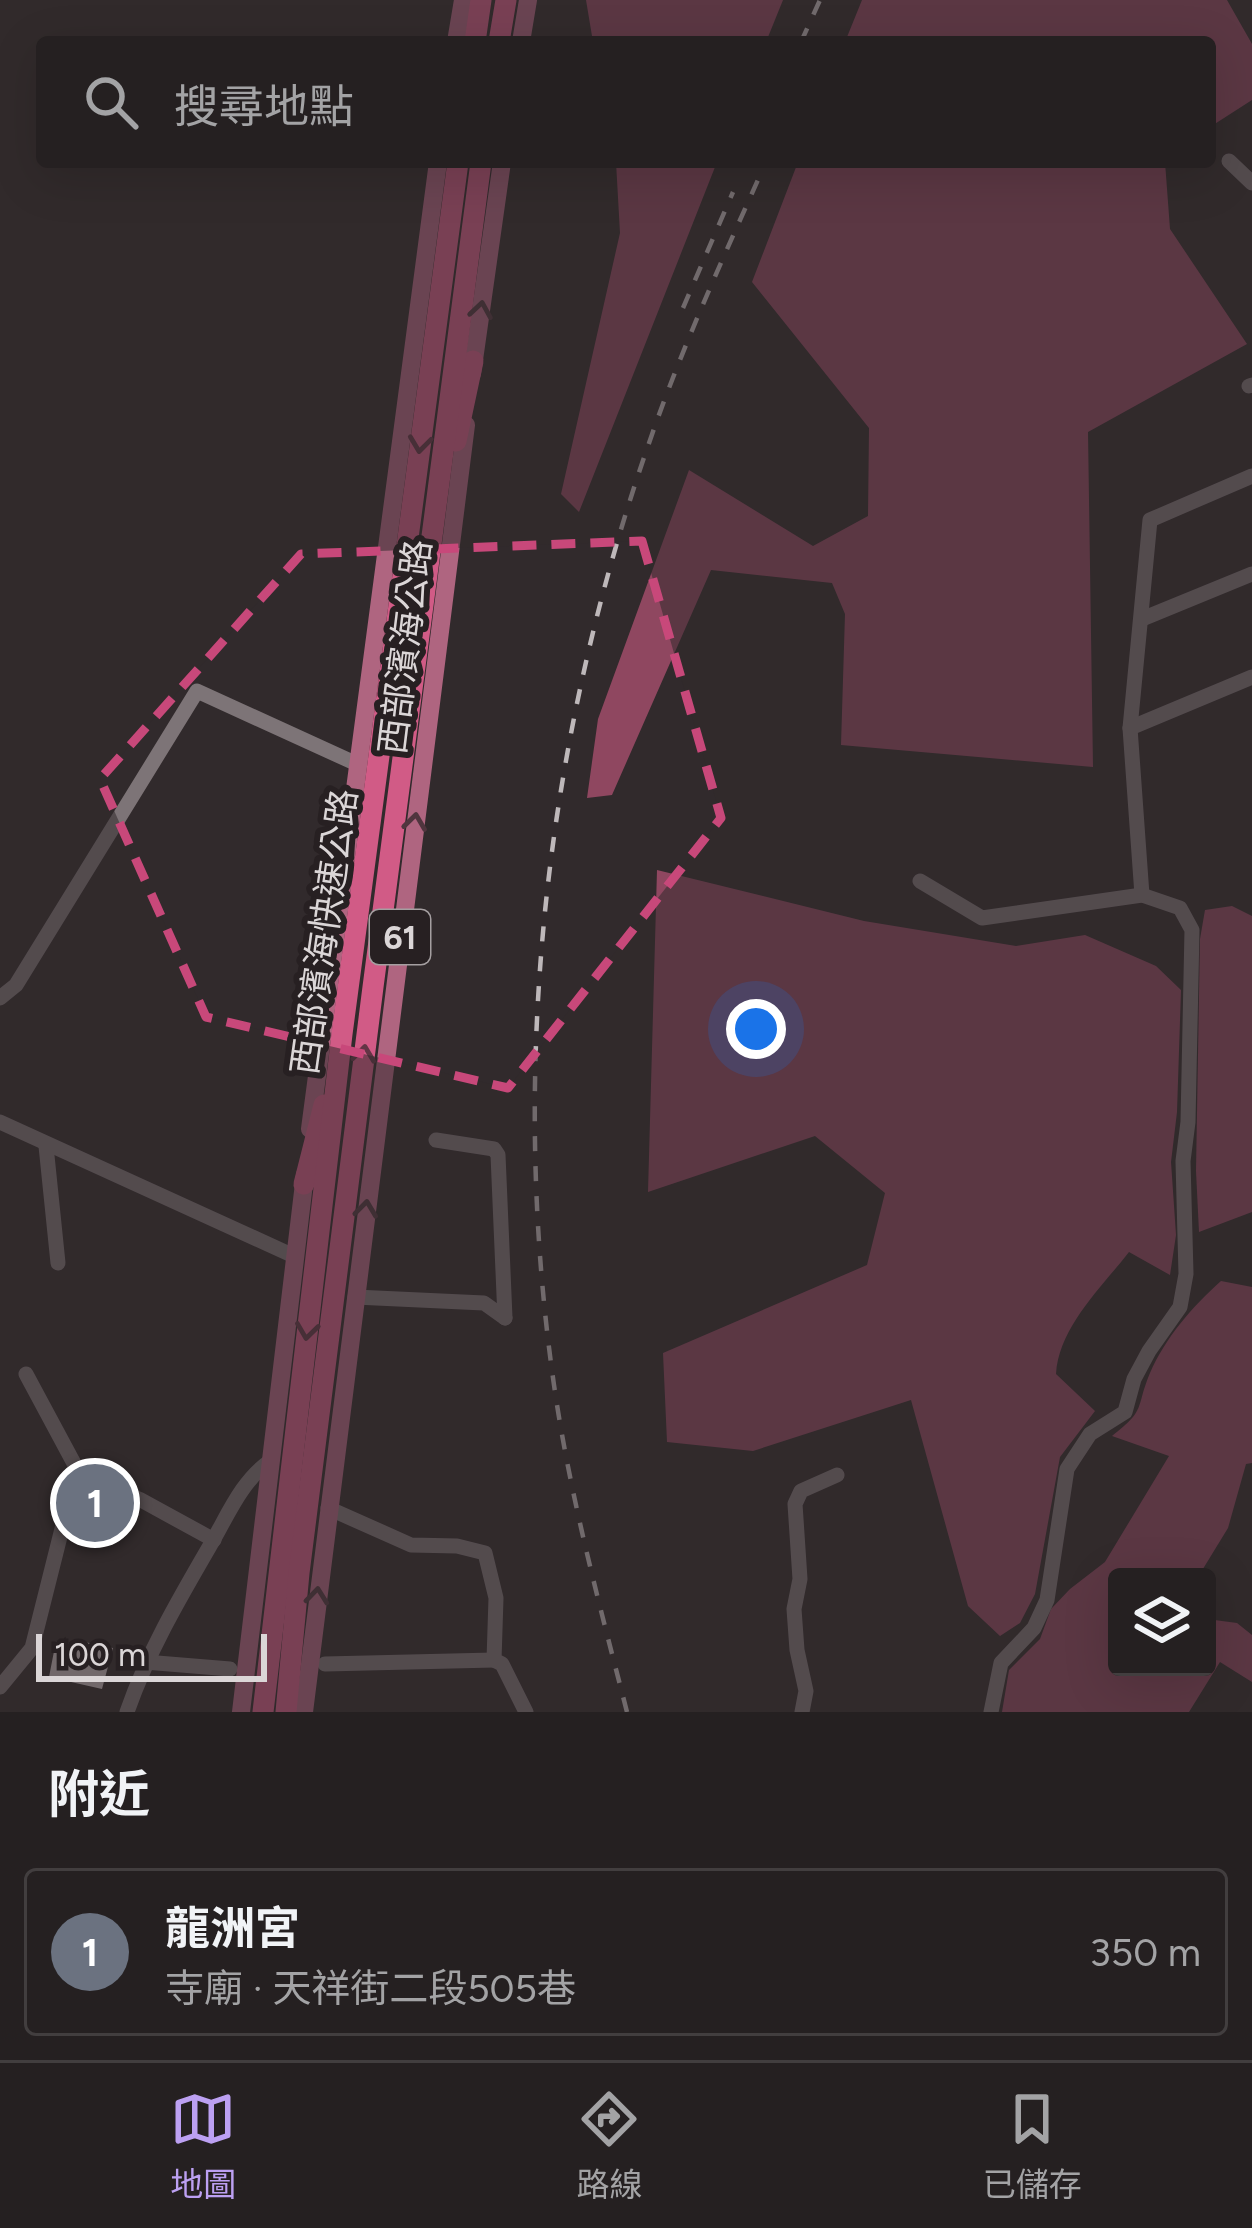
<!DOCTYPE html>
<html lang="zh-TW">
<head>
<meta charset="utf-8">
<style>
	:root { --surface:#252021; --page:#312d2e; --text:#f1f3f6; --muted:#a3a3a5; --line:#423e3f; --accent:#bca0f2 }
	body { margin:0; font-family:Figtree,"Noto Sans TC",sans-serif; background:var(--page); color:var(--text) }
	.controls { position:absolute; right:36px; bottom:36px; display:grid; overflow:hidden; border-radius:12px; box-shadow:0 12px 48px #0002 }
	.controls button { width:108px; height:108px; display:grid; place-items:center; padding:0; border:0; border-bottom:3px solid var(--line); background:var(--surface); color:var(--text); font:60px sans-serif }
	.scale { position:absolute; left:36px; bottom:30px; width:231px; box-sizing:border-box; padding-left:12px; border:6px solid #dbd6d7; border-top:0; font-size:33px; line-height:42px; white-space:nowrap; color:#dbd6d7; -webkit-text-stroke:9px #272022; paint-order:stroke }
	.you { position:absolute; left:756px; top:1029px; width:42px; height:42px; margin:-30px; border:9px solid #fff; border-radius:50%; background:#1a73e8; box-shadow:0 0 0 18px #1a73e833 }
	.badge { display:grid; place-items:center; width:78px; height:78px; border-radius:50%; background:var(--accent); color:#fff; font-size:39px; font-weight:700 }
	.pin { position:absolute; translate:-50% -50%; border:6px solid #fff; box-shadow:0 3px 12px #0006 }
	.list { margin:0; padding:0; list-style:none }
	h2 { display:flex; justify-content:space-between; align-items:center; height:156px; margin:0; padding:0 48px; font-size:51px }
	h2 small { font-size:39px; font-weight:400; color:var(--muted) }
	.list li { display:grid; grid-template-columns:78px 1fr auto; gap:36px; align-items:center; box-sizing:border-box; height:168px; margin:0 24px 24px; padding:0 24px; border:3px solid var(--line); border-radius:12px }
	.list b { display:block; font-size:45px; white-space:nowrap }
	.list p { margin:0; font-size:39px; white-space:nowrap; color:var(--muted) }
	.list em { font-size:39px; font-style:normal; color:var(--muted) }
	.icon { flex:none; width:66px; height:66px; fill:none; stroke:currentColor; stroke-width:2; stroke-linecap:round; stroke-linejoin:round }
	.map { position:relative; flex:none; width:1252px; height:1712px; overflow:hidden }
	.search { position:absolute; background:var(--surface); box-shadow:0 12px 48px #0002; left:36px; right:36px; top:36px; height:132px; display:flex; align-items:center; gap:30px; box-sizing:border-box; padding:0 42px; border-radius:12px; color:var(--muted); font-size:45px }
	.sheet { height:348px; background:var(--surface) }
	nav { display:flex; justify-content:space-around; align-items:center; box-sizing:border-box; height:168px; border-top:3px solid var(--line); background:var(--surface); font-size:33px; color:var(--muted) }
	nav a { display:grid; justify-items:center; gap:6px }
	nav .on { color:var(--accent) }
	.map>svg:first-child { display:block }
	.forest { fill:#8f4760 }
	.building { fill:#c0b7b9 }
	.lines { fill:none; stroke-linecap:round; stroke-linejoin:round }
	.minor { stroke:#7d7477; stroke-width:15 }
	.major { stroke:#af6580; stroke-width:18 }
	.highway { stroke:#d15b86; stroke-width:21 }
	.rail { stroke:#beb8ba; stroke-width:4.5; stroke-dasharray:15 15; stroke-linecap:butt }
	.oneway { stroke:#50353e }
	.oneway2 { stroke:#623545 }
	.marked { fill:none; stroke:#c8487a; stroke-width:9; stroke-dasharray:24 15; stroke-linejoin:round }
	.labels { text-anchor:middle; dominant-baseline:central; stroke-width:12; stroke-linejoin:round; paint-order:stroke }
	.shield { fill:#272022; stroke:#a59fa1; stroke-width:3 }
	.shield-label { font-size:33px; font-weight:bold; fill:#dbd6d7 }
	.street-label { font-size:36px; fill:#dbd6d7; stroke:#272022 }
</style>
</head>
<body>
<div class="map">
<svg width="1252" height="1712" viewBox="0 0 1252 1712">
	<rect width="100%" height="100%" fill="#312a2c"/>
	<g class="forest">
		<polygon points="586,0 783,0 766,42 593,42"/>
		<polygon points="862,0 1227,0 1252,44 1252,100 1210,127 1210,42 845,42"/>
		<polygon points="616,162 717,162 579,512 561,494 620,233"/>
		<polygon points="798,162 1165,162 1170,229 1247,344 1088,432 1093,767 841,745 845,614 832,583 711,570 612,795 587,798 598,719 689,470 813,546 868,516 869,428 752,282"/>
		<path d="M 657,870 L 864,921 L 1016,946 L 1085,935 L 1156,966 L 1181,990 L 1177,1112 L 1171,1162 L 1176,1235 L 1170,1275 L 1129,1252 C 1101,1288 1059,1327 1056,1374 L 1095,1411 L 1060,1457 L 1035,1594 L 1020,1623 L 1000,1636 L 968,1606 L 911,1400 L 753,1451 L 667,1442 L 663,1353 L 867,1265 L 885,1193 L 815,1136 L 648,1192 Z"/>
		<polygon points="1232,906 1252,916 1252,1212 1199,1232 1196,1171 1200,939 1205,910"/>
		<path d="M 1221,1281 L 1252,1287 L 1252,1463 L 1246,1464 L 1228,1528 L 1198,1577 L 1117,1577 L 1117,1667 L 1207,1667 L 1207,1619 L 1237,1623 L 1252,1635 L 1252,1682 L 1220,1662 L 1189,1712 L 1002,1712 L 1009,1670 L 1040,1639 L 1051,1609 L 1070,1589 L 1105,1562 L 1169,1456 L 1112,1436 C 1147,1409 1135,1409 1150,1373 C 1165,1338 1193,1306 1221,1281 Z"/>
	</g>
	<polygon class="building" points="56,1641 79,1646 80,1641 113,1648 102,1689 49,1677"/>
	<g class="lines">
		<g class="minor">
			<polyline points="1229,161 1252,183"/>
			<polyline points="1249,386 1252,385"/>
			<polyline points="1142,619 1252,574"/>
			<polyline points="1130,728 1252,677"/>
			<polyline points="920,881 982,918 1142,895 1180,908 1192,930 1188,1122 1183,1161 1186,1274 1180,1307 1149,1351 1134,1379 1125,1412 1090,1434 1067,1469 1047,1600 1034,1628 1001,1663 991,1712"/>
			<polyline points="1142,895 1130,728 1150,520 1252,476"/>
			<polyline points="0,998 16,985 197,691 357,764"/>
			<polyline points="0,1122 296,1257"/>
			<polyline points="436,1140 494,1149 498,1155 505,1318"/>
			<polyline points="46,1146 58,1263"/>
			<polyline points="355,1297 484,1303 505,1318"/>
			<polyline points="76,1474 141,1500 214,1540"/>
			<polyline points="328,1508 411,1545 457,1546 485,1553 496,1598 494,1660 502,1664 526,1712"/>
			<polyline points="145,1662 230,1669"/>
			<polyline points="325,1664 494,1660"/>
			<polyline points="0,1687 32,1648 77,1469 26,1374"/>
			<path d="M 127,1712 C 148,1652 179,1599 211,1544 C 229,1513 241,1482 270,1461"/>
			<polyline points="802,1712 806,1691 797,1650 794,1609 800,1579 795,1504 801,1491 837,1475"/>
		</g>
		<g class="major">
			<polyline points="456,42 463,0"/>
			<polyline points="521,42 528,0"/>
			<polyline points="472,374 502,162"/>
			<polyline points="310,1129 438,162"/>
			<polyline points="241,1712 305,1175"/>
			<polyline points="304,1712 466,425"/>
		</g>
		<g class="highway">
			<polyline points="475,42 481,0"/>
			<polyline points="499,42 506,0"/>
			<polyline points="456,441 473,361"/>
			<polyline points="304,1184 324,1105"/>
			<polyline points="263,1712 342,1034 458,162"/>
			<polyline points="286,1712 299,1573 373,987 481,162"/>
		</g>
		<g class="rail">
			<polyline points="801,42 820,0"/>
			<polyline points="683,308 733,192"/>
			<path d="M 627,1712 C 599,1603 570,1496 554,1385 C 509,1072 544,745 648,446 C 681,349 724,256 766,162"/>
		</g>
	</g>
	<defs><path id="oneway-chevron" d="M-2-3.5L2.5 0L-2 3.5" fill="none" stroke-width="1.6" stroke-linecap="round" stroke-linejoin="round" transform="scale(3)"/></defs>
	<g class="oneway">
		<use href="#oneway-chevron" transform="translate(481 310) rotate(-81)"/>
		<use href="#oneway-chevron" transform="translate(415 822) rotate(-82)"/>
		<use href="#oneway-chevron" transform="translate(366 1209) rotate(-83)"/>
		<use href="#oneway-chevron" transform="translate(317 1596) rotate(-84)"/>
	</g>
	<g class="oneway2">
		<use href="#oneway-chevron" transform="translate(420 444) rotate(97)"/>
		<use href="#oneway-chevron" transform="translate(364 1054) rotate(-83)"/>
		<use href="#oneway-chevron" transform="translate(307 1331) rotate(98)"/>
	</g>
	<path d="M0 0H1252V1712H0ZM 642,541 L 721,818 L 508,1088 L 206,1017 L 100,779 L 301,554 Z" fill="#312a2c" fill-opacity=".55" fill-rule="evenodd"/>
	<path class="marked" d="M 642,541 L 721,818 L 508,1088 L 206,1017 L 100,779 L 301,554 Z"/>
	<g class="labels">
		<rect class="shield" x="370" y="910" width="60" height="54" rx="9"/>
		<g class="shield-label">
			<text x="400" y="937">61</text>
		</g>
		<g class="street-label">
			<text transform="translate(405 647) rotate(-83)">西部濱海公路</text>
			<text transform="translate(324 932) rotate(-82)">西部濱海快速公路</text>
		</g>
	</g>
</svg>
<div class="controls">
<button><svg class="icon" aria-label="layers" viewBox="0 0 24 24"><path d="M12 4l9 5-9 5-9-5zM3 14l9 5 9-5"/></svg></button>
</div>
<div class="scale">100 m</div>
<div class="you"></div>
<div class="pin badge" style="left:95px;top:1503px;background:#6b7280">1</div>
<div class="search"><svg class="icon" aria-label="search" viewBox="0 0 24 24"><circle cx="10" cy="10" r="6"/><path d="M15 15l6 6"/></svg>搜尋地點</div>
</div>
<section class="sheet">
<h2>附近<small></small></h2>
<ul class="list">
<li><span class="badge" style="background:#6b7280">1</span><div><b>龍洲宮</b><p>寺廟 · 天祥街二段505巷</p></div><em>350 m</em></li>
</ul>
</section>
<nav>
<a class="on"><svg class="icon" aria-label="map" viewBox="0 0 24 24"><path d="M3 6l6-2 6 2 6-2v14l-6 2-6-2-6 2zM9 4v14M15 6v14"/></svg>地圖</a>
<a><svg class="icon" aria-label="directions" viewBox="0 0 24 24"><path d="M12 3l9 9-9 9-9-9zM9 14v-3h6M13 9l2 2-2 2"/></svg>路線</a>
<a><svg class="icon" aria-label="saved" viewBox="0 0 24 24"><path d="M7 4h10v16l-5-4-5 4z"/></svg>已儲存</a>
</nav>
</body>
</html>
